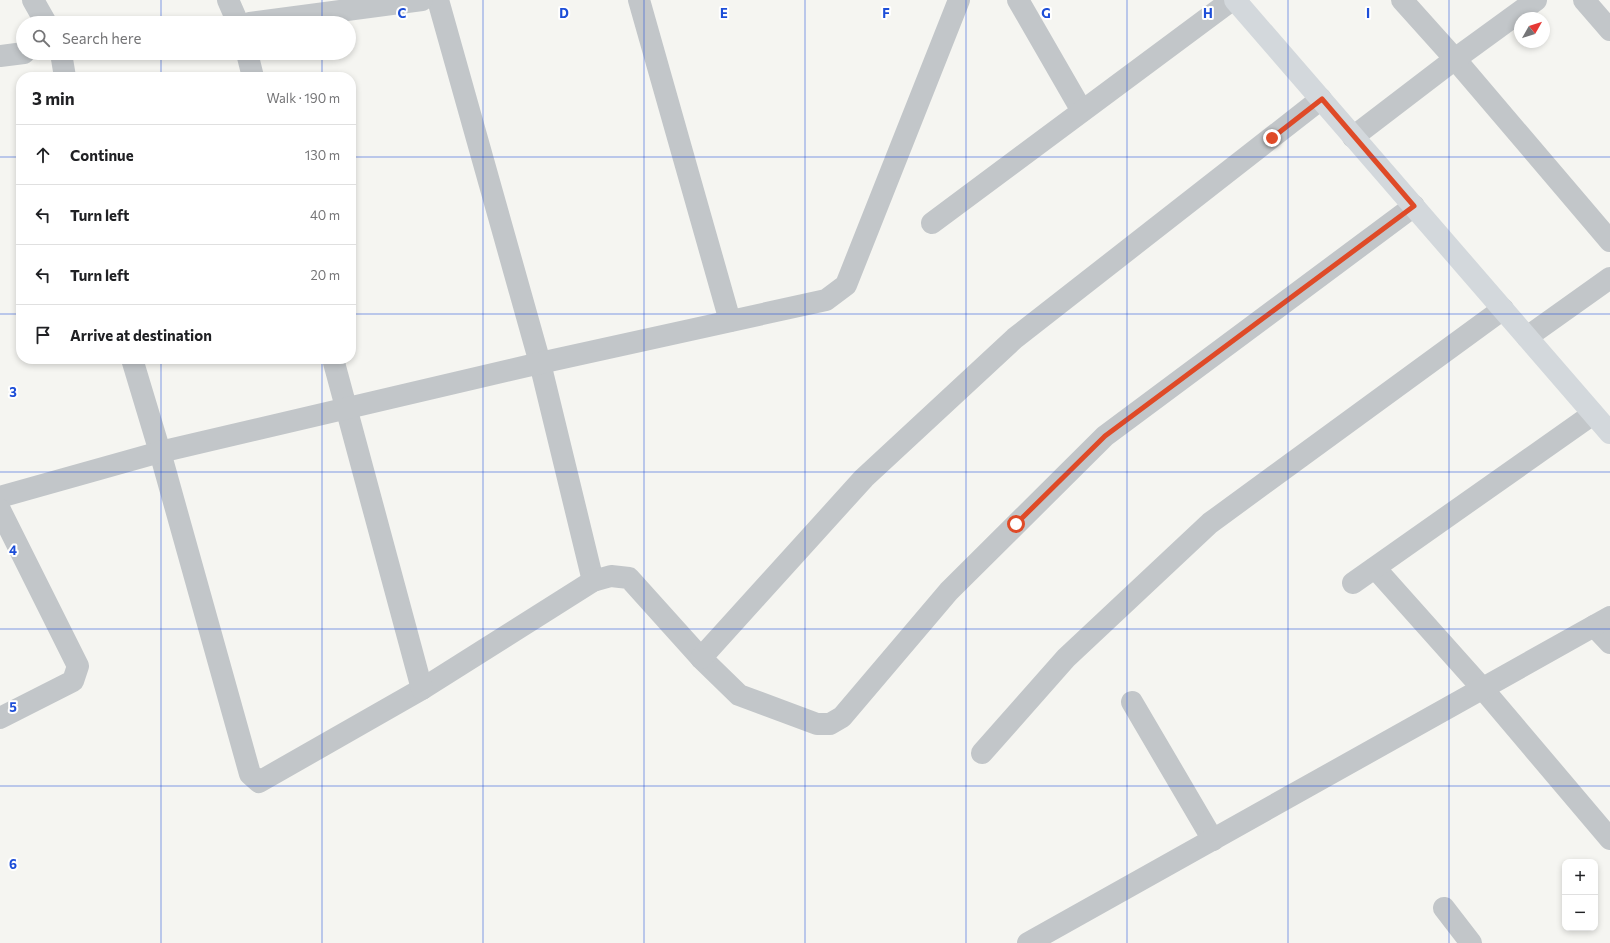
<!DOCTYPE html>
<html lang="en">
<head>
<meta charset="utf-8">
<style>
	:root { --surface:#fff; --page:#f2f2f2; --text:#202124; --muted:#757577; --line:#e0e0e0 }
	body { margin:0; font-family:Commissioner,sans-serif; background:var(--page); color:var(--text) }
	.controls { position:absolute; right:12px; bottom:12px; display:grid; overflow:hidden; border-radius:8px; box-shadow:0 2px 6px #0003 }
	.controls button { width:36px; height:36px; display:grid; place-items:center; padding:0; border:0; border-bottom:1px solid var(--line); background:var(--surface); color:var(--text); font:20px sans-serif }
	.compass { position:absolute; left:1514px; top:12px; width:36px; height:36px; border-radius:50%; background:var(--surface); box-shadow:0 2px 6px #0003; rotate:51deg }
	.stop { position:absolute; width:12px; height:12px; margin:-9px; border:3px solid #df4a27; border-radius:50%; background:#fff }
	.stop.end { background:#df4a27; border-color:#fff; box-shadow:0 1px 4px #0008 }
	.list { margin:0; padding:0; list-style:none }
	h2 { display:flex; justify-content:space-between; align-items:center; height:52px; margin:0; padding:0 16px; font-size:17px }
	h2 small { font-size:13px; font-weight:400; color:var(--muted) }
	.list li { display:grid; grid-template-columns:26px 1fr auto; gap:12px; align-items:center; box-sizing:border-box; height:60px; padding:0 16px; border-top:1px solid var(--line) }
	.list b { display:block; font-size:15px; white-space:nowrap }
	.list em { font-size:13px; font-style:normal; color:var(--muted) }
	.icon { flex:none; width:22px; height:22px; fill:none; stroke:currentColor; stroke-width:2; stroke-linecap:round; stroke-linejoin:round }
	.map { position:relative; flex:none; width:1610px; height:943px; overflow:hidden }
	.search { position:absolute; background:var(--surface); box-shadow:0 2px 6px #0003; left:16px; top:16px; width:340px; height:44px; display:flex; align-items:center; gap:10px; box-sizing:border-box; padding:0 14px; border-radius:22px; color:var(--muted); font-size:15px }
	.panel { position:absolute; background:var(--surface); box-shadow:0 2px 6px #0003; left:16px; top:72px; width:340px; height:292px; border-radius:16px }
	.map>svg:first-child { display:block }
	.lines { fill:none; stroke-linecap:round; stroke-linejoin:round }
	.minor { stroke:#c2c6c9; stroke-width:22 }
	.major { stroke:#d3d8dc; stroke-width:22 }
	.route { stroke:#df4a27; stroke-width:5 }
	.grid { fill:none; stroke:#1d4ed8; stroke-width:1; stroke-opacity:0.55 }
	.grid-label { font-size:13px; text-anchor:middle; font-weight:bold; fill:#1d4ed8; stroke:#fff; stroke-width:4; stroke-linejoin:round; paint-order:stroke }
</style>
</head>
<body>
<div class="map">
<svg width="1610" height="943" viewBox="0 0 1610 943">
	<rect width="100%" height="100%" fill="#f5f5f1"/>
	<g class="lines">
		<g class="minor">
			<polyline points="33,0 46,23"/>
			<polyline points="228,0 238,23"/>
			<polyline points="438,0 540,363 593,581"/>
			<polyline points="639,0 730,321"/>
			<polyline points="1018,0 1082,111"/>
			<polyline points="1402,0 1455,59 1610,241"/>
			<polyline points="1584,0 1610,30"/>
			<polyline points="250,23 422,0"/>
			<polyline points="61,53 65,77"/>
			<polyline points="247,53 253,77"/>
			<polyline points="0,56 24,53"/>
			<polyline points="1353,137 1455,59 1536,0"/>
			<polyline points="932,223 1232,0"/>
			<polyline points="1527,337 1610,278"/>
			<polyline points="132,359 160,452 250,774 259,782 422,689 593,581 611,576 629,578 701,658 739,695 817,724 830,724 842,717 949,591 1105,436 1414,206"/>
			<polyline points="333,359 422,689"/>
			<polyline points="0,497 160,452 540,363 826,300 846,285 959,0"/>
			<polyline points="0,510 78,666 73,681 0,718"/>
			<polyline points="1375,568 1483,689 1610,839"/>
			<polyline points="1353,583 1593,414"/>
			<polyline points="1594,626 1610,643"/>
			<polyline points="701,658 864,478 1015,338 1321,99"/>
			<polyline points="1132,702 1213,840"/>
			<polyline points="982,753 1066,658 1210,523 1503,309"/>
			<polyline points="1444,908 1471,943"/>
			<polyline points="1028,943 1610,617"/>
		</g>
		<polyline class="major" points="1235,0 1610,433"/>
	</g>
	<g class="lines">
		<polyline class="route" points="1016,524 1105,436 1414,206 1322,99 1272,138"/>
	</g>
	<path class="grid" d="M 161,0 L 161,23M 322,0 L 322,23M 483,0 L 483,943M 644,0 L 644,943M 805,0 L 805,943M 966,0 L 966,943M 1127,0 L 1127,943M 1288,0 L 1288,943M 1449,0 L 1449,943M 161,53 L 161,77M 322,53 L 322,77M 0,157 L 21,157M 351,157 L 1610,157M 0,314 L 21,314M 351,314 L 1610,314M 161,359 L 161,943M 322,359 L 322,943M 0,472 L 1610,472M 0,629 L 1610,629M 0,786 L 1610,786"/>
	<g class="grid-label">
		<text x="402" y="18">C</text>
		<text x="564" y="18">D</text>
		<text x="724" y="18">E</text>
		<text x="886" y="18">F</text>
		<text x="1046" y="18">G</text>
		<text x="1208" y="18">H</text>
		<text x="1368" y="18">I</text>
		<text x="13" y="397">3</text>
		<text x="13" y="555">4</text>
		<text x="13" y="712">5</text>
		<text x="13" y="869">6</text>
	</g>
</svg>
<div class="controls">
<button>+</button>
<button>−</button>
</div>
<svg class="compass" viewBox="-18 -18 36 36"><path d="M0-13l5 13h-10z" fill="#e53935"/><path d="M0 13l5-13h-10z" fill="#757577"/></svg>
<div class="stop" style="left:1016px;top:524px"></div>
<div class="stop end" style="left:1272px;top:138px"></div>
<div class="search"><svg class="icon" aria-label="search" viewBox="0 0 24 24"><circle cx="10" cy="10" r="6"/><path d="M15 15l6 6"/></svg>Search here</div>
<section class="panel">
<h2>3 min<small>Walk · 190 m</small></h2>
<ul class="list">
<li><svg class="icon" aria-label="ahead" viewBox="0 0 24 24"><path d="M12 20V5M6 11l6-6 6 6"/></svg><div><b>Continue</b></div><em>130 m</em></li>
<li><svg class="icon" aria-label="left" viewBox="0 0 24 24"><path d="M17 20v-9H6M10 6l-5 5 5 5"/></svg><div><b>Turn left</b></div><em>40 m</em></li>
<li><svg class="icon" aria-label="left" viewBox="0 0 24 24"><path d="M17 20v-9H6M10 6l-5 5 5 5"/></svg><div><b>Turn left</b></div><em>20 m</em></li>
<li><svg class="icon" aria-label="arrive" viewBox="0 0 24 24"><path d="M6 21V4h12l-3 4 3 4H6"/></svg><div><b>Arrive at destination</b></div></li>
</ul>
</section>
</div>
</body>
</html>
